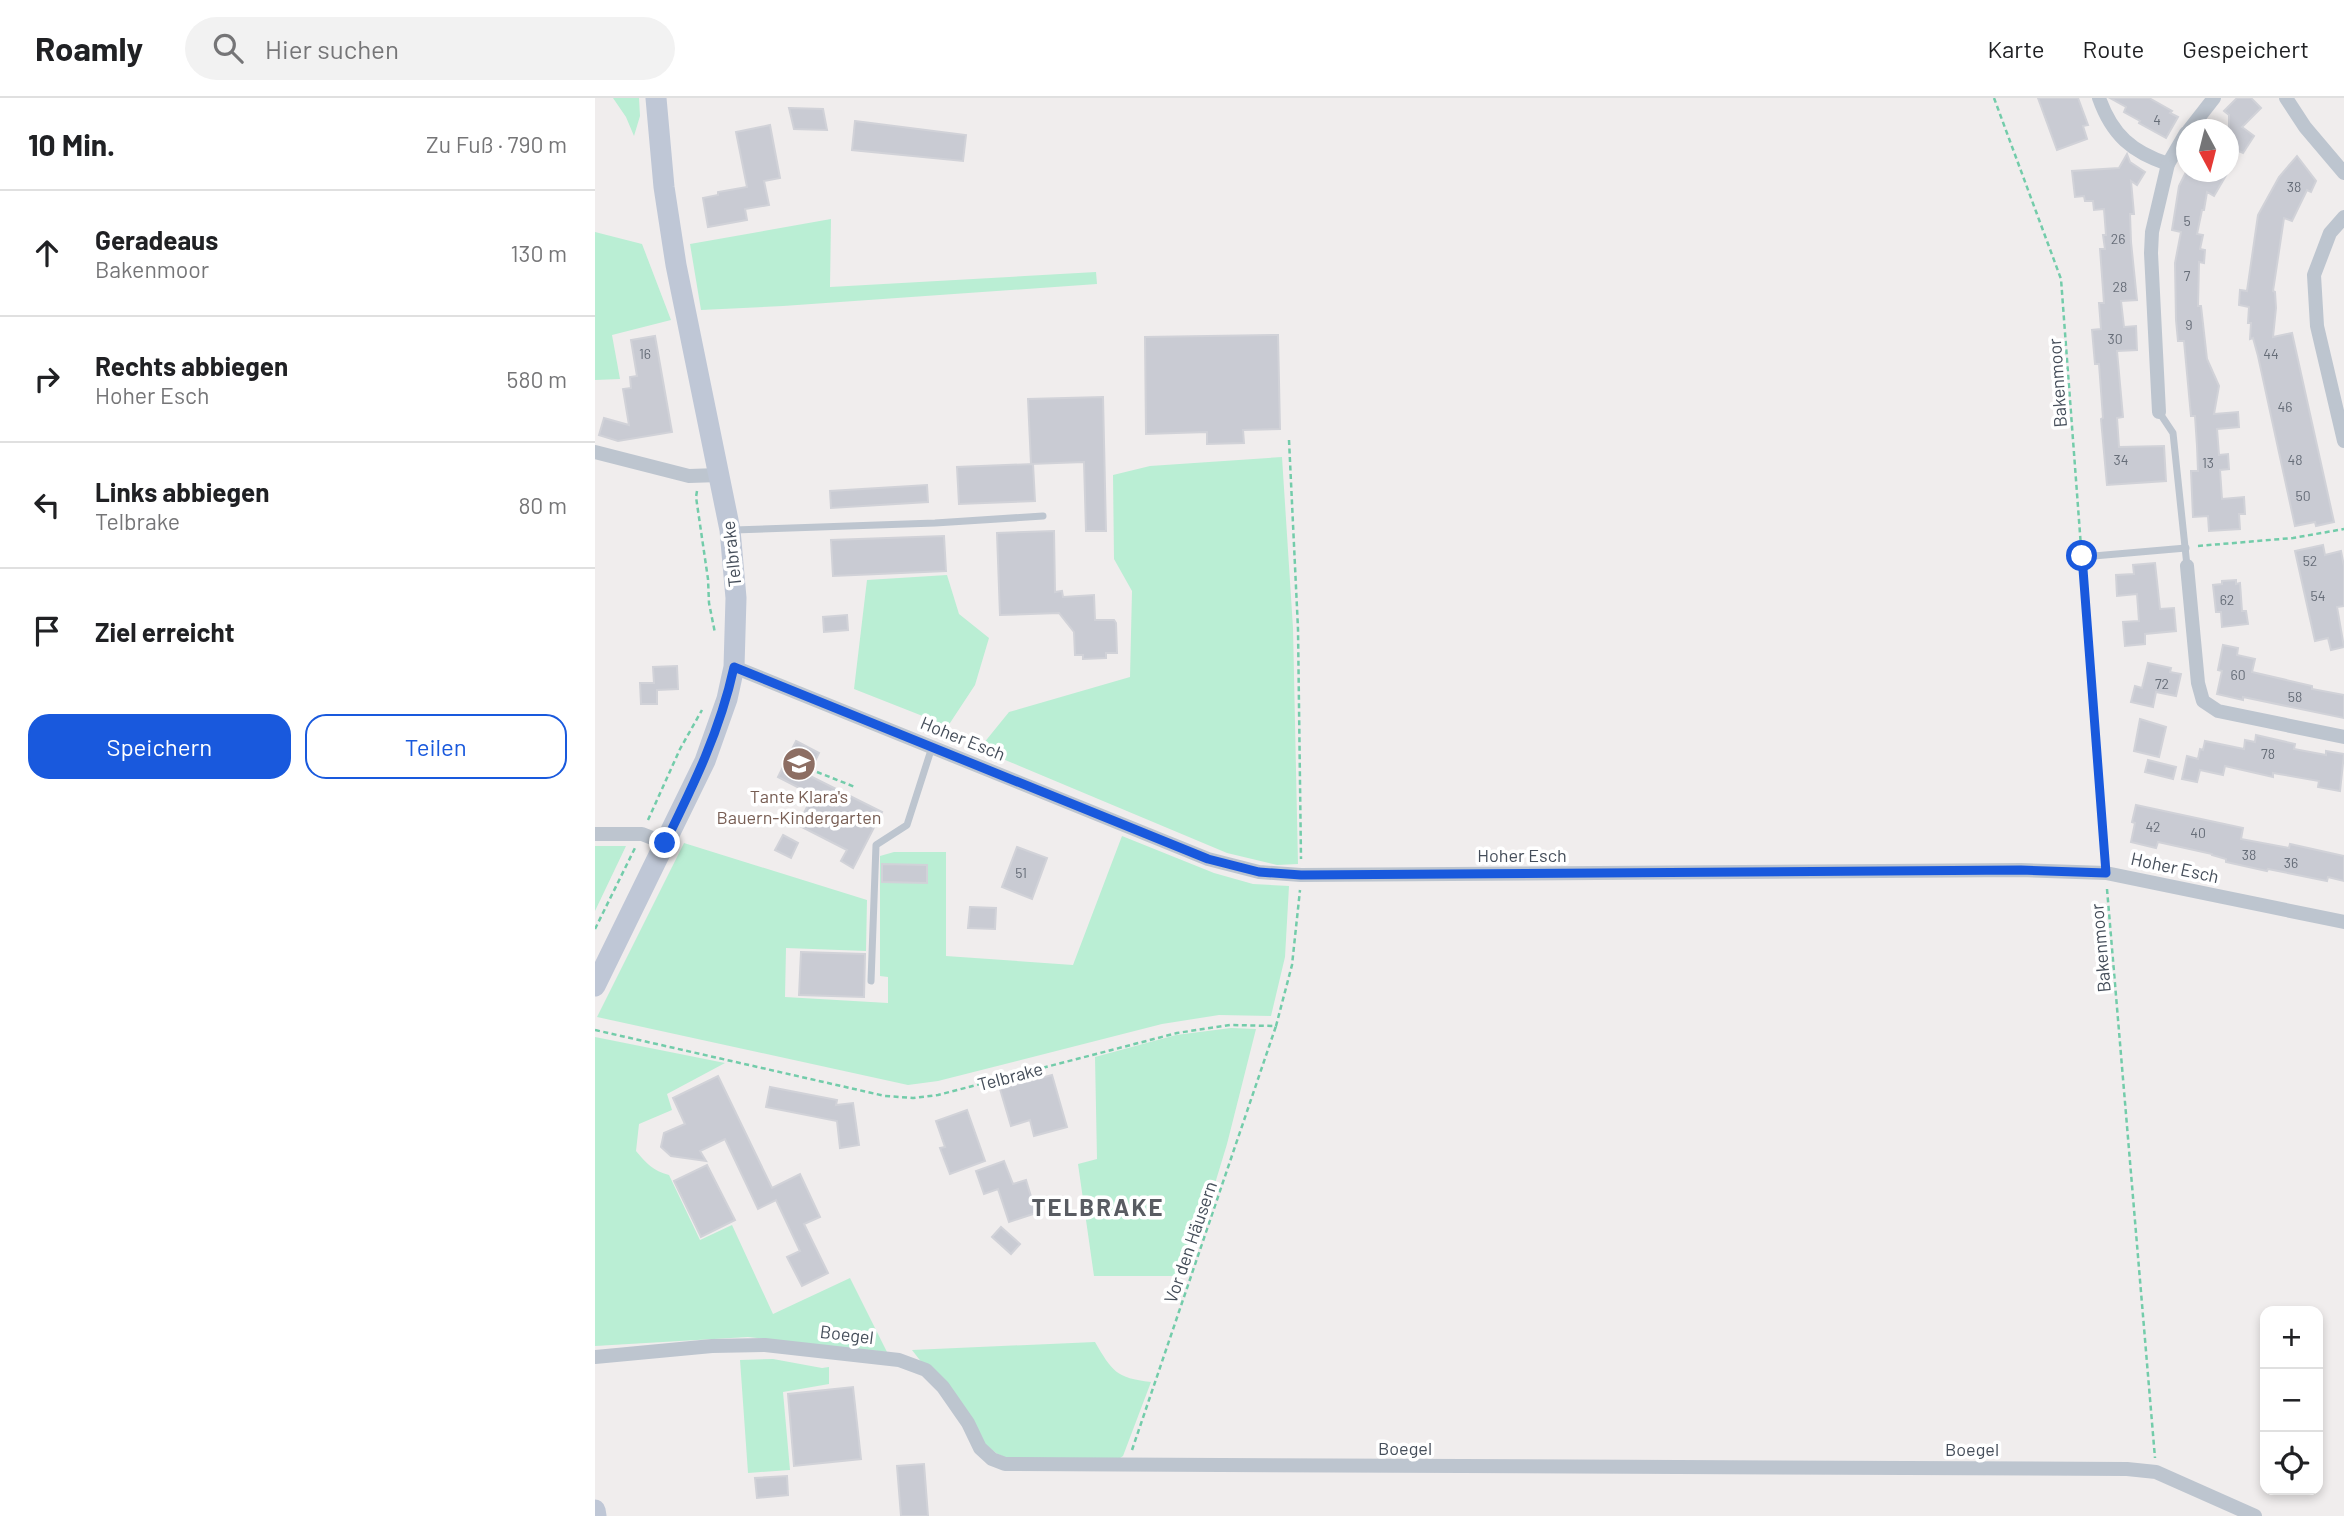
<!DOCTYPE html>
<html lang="de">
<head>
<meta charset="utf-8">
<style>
	:root { --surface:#fff; --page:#f2f2f2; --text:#202124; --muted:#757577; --line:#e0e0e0; --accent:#1959dd }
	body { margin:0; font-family:Barlow,sans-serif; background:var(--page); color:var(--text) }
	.controls { position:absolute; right:21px; bottom:21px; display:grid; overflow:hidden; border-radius:14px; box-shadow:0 4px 10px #0003 }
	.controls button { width:63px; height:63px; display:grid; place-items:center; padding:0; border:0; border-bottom:2px solid var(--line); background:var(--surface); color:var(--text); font:35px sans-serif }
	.compass { position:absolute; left:1581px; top:21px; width:63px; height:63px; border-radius:50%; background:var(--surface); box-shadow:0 4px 10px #0003; rotate:173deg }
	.stop { position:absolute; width:21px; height:21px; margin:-16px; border:5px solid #1959dd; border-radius:50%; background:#fff }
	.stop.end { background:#1959dd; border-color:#fff; box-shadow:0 2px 7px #0008 }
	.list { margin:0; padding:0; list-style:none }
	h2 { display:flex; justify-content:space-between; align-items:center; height:91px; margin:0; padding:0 28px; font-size:30px }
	h2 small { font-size:23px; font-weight:400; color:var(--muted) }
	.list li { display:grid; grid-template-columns:46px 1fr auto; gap:21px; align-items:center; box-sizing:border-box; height:126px; padding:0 28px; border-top:2px solid var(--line) }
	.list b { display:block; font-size:26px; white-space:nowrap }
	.list p { margin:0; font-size:23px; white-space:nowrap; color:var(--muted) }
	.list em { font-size:23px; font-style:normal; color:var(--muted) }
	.actions { display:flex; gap:14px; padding:21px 28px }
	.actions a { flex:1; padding:16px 0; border:2px solid var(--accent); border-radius:21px; text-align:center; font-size:24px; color:var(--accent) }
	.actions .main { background:var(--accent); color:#fff }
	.icon { flex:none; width:38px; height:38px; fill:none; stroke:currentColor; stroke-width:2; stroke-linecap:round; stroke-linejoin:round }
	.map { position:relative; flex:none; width:1749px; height:1418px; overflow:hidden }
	header { display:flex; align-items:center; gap:42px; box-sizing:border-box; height:98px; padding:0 35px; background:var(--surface); border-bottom:2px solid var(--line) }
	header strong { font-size:33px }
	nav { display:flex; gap:38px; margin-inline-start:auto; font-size:24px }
	.search { width:490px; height:63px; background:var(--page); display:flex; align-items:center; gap:18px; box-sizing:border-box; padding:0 24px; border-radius:38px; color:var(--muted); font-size:26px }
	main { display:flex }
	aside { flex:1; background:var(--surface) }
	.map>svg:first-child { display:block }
	.green { fill:#baeed4 }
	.building { fill:#c9cbd3; stroke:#d1d2d8; stroke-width:2 }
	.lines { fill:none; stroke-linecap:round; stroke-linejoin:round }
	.path { stroke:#73ccaa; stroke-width:2.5; stroke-dasharray:5 3.5; stroke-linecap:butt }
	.lane { stroke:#bdc5cf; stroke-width:7 }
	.street { stroke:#bdc5cf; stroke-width:14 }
	.secondary { stroke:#bfc7d6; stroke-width:21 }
	.route { stroke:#1959dd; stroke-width:9 }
	.labels { text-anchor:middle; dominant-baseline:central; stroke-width:7; stroke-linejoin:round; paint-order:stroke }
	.number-label { font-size:14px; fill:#666d78 }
	.street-label { font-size:18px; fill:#454e5a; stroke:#fff }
	.education-label { font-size:18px; fill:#785e54; stroke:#fff }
	.district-label { font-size:24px; font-weight:bold; letter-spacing:2px; fill:#595c62; stroke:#fff }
</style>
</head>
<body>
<header>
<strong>Roamly</strong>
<div class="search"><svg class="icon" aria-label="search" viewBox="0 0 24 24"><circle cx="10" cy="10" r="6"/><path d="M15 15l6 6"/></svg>Hier suchen</div>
<nav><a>Karte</a><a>Route</a><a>Gespeichert</a></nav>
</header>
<main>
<aside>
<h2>10 Min.<small>Zu Fuß · 790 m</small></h2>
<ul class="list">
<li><svg class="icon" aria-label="ahead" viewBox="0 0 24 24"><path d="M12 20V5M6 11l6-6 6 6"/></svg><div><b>Geradeaus</b><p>Bakenmoor</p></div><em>130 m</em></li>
<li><svg class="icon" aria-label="right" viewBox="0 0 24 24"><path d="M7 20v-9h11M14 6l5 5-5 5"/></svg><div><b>Rechts abbiegen</b><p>Hoher Esch</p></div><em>580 m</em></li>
<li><svg class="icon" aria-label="left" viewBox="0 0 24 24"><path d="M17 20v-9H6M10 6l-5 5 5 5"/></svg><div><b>Links abbiegen</b><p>Telbrake</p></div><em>80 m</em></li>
<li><svg class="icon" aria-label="arrive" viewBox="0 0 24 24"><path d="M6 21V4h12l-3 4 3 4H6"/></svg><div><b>Ziel erreicht</b></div></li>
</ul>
<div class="actions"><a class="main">Speichern</a><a>Teilen</a></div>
</aside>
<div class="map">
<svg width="1749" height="1418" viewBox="0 0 1749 1418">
	<rect width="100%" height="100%" fill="#f0eded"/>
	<g class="green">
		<polygon points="18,0 44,0 45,18 39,38 31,19"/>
		<polygon points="236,121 235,189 501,174 502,186 188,208 106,212 95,146"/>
		<polygon points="0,134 47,146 76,222 17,237 25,281 0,282"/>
		<polygon points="687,359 698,530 703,766 682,767 632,755 384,651 414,614 535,579 537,493 519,461 518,377 555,368"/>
		<polygon points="352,477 364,516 394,540 380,587 353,628 259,591 272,482"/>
		<polygon points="527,738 619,775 658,786 694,788 690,859 676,918 624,917 567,926 343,983 313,987 2,919 89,745 272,802 271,853 191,850 190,899 293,905 293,879 285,878 285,758 299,754 351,754 351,858 478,867"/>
		<polygon points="0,748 31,748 0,813"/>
		<polygon points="636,930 661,931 632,1046 592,1178 499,1178 483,1066 502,1061 500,959 581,937"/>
		<path d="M 0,939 L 130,965 L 72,996 L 77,1012 L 44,1026 L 41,1053 C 51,1065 58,1073 74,1077 L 105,1142 L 137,1127 L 178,1216 L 255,1180 L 292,1254 L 153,1239 L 0,1248 Z"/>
		<path d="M 500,1244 C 517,1273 521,1280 556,1284 L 528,1358 L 522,1362 L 411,1360 L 401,1355 L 390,1346 L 317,1252 Z"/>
		<polygon points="178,1261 227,1270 234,1269 234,1286 188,1294 195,1372 153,1375 145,1262"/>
	</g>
	<g class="building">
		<polygon points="1443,0 1483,0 1493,27 1488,28 1492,41 1462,52"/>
		<polygon points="1515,0 1554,0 1577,13 1575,15 1583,19 1571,40 1544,25 1545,23 1529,14 1531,9"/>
		<polygon points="1642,0 1656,0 1666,10 1647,29 1659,38 1648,55 1644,53 1634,72 1634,17 1629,13"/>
		<polygon points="194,10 228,11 232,32 199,31"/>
		<polygon points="260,23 371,37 368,63 257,52"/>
		<polygon points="175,27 185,80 169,83 174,107 150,111 152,122 113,129 108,100 123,97 123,94 152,89 141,34"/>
		<polygon points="1532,56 1535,64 1550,74 1542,87 1536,83 1539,116 1535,116 1536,144 1542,202 1526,203 1529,229 1541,228 1542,252 1522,253 1528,319 1522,320 1524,349 1569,348 1571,383 1512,387 1506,321 1508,320 1504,266 1500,266 1497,232 1506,231 1504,205 1509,205 1505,151 1510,151 1508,137 1511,137 1509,111 1499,112 1498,103 1490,103 1489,98 1480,99 1477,73 1524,70"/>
		<polygon points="1702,58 1721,83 1716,94 1712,92 1697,123 1689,120 1678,193 1680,194 1681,210 1678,239 1697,235 1739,424 1721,428 1720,424 1700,428 1663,258 1658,240 1655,241 1656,225 1653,225 1654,209 1644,207 1645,192 1652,193 1663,117 1684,79"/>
		<polygon points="1591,74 1633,74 1619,98 1612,94 1609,112 1607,112 1602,136 1608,137 1605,151 1610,152 1609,165 1604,164 1603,208 1606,208 1612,261 1624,288 1619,316 1643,314 1644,329 1622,331 1624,357 1633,356 1634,371 1625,372 1627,401 1649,399 1650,416 1644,416 1645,431 1614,433 1613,418 1598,419 1596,373 1603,373 1602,348 1600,318 1596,318 1589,243 1583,243 1581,222 1580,165 1586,134 1577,132 1584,88"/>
		<polygon points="683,237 685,331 648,332 649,345 612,346 612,334 551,336 550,239"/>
		<polygon points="60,238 77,334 23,343 4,337 9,320 34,327 28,291 36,290 35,279 42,278 36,242"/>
		<polygon points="508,299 511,433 491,433 489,364 436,366 433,301"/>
		<polygon points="438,366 440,403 364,406 362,369"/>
		<polygon points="332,387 333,404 236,410 235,393"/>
		<polygon points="459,433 460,494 467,493 468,499 499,497 500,522 519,522 521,525 522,555 511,555 511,560 488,561 488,557 480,557 479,534 464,515 405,517 402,435"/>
		<polygon points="349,438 351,473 238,478 236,442"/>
		<polygon points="1728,447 1730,457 1746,453 1749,468 1749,508 1742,509 1749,549 1736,552 1733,540 1720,543 1700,453"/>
		<polygon points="1560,465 1565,511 1579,510 1581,533 1550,536 1550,546 1530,548 1528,524 1544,523 1542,496 1522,498 1521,477 1539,476 1538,467"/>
		<polygon points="1641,482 1641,486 1645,485 1647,513 1651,513 1653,526 1627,529 1626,514 1621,514 1618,487 1627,486 1627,483"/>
		<polygon points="252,517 253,532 229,534 228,519"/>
		<polygon points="1628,547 1643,550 1642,557 1660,561 1657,574 1717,588 1717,591 1749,597 1749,620 1648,599 1648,602 1622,596 1627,573 1623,572"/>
		<polygon points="1553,565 1576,570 1575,574 1586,576 1581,598 1561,594 1558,609 1536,604 1540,588 1547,590"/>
		<polygon points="82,568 83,591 62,592 62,606 46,606 45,585 59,585 58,569"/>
		<polygon points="1545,621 1571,629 1564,659 1539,653"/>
		<polygon points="1661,637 1700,646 1699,651 1731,657 1731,653 1749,656 1745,693 1723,689 1724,683 1678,675 1678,679 1630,668 1628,677 1605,672 1602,684 1587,681 1592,658 1603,661 1605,651 1608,652 1610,643 1649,651 1650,642 1660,644"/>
		<polygon points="201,643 224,655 213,677 287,714 258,770 246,763 252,752 203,727 218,697 183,679"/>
		<polygon points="1553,662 1581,669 1578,681 1550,674"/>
		<polygon points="1541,707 1648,730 1646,741 1694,750 1695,746 1749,758 1749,783 1733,779 1732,783 1673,771 1672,773 1631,764 1631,761 1617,757 1617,756 1563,744 1561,750 1536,744 1540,725 1537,724"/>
		<polygon points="188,737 203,745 196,760 180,752"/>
		<polygon points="422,749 452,760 437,801 407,789"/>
		<polygon points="287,766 332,767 332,785 287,784"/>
		<polygon points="375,809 401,810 400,831 373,830"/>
		<polygon points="206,854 270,856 269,899 204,897"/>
		<polygon points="457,977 472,1029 439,1038 435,1022 416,1028 405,991"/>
		<polygon points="123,978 177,1090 205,1076 225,1119 209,1126 233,1175 207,1188 192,1159 205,1153 181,1102 163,1111 130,1041 105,1053 111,1063 76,1058 66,1049 69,1035 90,1026 78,1000"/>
		<polygon points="175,989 242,1002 241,1007 258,1005 264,1047 245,1050 242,1023 171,1009"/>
		<polygon points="372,1012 390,1063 355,1076 345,1050 350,1049 341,1023"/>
		<polygon points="409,1063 418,1086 431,1082 441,1115 414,1124 403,1091 389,1096 381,1073"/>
		<polygon points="112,1067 140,1122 106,1139 79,1083"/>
		<polygon points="406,1129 425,1146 416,1156 397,1139"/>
		<polygon points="258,1289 266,1361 199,1368 193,1296"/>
		<polygon points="329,1366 333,1418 306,1418 302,1368"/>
		<polygon points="192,1378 193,1397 162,1400 160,1380"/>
	</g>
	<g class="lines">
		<g class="path">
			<polyline points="1399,0 1466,181 1486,449"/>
			<polyline points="694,342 703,531 706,761"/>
			<polyline points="102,393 101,399 113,481 114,505 120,535"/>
			<polyline points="1603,448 1698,440 1749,431"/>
			<polyline points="1488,470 1510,760"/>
			<polyline points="222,674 260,689"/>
			<polyline points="53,722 85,651 107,612"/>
			<polyline points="1512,791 1560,1360"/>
			<polyline points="0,831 40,750"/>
			<polyline points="0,932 290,998 318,1000 343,997 582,935 635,927 681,928 697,867 705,792"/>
			<polyline points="537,1352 681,928"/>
		</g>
		<g class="lane">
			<polyline points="1564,314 1578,335 1592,468"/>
			<polyline points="139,432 340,425 448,418"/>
			<polyline points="1487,459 1591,450"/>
			<polyline points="276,883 281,747 312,727 337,649"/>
		</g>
		<g class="street">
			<path d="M 1504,0 C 1517,37 1537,54 1573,66"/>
			<polyline points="1691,0 1710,29 1749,75"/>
			<polyline points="1594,32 1619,0"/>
			<polyline points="1749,119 1735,135 1719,177 1722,228 1749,343"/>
			<polyline points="1564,314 1556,155 1557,134 1573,66 1591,35"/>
			<polyline points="0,354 94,378 124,377"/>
			<polyline points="1592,468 1603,585 1608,603 1623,613 1749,639"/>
			<polyline points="139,569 613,761 664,774 706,777 1426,772 1511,775 1749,824"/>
			<polyline points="0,736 47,736 70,745"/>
			<polyline points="0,1259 117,1248 170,1247 304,1262 331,1272 348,1289 373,1325 385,1350 397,1361 410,1366 1532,1371 1561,1374 1660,1418"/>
		</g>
		<g class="secondary">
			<polyline points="0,888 110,663 132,601 139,569 141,500 135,432 81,167 69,89 61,0"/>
			<polyline points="0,1412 1,1418"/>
		</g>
	</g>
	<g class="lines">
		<path class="route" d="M 70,745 C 99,686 125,633 139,569 L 613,761 L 664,774 L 706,777 L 1426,772 L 1511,775 L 1487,458"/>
	</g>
	<defs>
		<g id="school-disc" transform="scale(1.75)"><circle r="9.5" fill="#8d6e63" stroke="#fff"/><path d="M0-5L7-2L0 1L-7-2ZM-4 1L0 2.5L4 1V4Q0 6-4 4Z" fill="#fff"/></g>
	</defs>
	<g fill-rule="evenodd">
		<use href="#school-disc" x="204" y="666"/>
	</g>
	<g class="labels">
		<g class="number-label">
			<text x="1562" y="21">4</text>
			<text x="1699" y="88">38</text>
			<text x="1592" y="122">5</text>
			<text x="1523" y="140">26</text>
			<text x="1592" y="177">7</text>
			<text x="1525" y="188">28</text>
			<text x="1594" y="226">9</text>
			<text x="1520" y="240">30</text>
			<text x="50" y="255">16</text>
			<text x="1676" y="255">44</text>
			<text x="1690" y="308">46</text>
			<text x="1526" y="361">34</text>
			<text x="1700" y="361">48</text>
			<text x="1613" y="364">13</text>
			<text x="1708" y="397">50</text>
			<text x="1715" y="462">52</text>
			<text x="1723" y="497">54</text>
			<text x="1632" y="501">62</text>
			<text x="1643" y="576">60</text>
			<text x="1567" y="585">72</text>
			<text x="1700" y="598">58</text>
			<text x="1673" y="655">78</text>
			<text x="1558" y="728">42</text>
			<text x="1603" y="734">40</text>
			<text x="1654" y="756">38</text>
			<text x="1696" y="764">36</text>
			<text x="426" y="774">51</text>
		</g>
		<g class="street-label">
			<text transform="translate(1462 285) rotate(-94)">Bakenmoor</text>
			<text transform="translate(136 456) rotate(-96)">Telbrake</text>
			<text transform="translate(368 640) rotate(22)">Hoher Esch</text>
			<text x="927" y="757">Hoher Esch</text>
			<text transform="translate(1580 769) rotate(12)">Hoher Esch</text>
			<text transform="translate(1505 850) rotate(-95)">Bakenmoor</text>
			<text transform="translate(415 978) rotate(-15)">Telbrake</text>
			<text transform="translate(595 1144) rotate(-71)">Vor den Häusern</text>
			<text transform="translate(252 1236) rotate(7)">Boegel</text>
			<text x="810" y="1350">Boegel</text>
			<text x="1377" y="1351">Boegel</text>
		</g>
		<g class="education-label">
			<text x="204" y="698">Tante Klara's<tspan x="204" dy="21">Bauern-Kindergarten</tspan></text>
		</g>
		<g class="district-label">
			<text x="503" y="1108">TELBRAKE</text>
		</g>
	</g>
</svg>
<div class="controls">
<button>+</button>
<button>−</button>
<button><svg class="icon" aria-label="locate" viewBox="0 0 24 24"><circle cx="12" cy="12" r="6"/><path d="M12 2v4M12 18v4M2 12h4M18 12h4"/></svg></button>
</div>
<svg class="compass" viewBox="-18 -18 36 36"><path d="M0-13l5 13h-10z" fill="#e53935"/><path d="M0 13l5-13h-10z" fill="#757577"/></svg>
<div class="stop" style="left:1487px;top:458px"></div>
<div class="stop end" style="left:70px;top:745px"></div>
</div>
</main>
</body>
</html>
